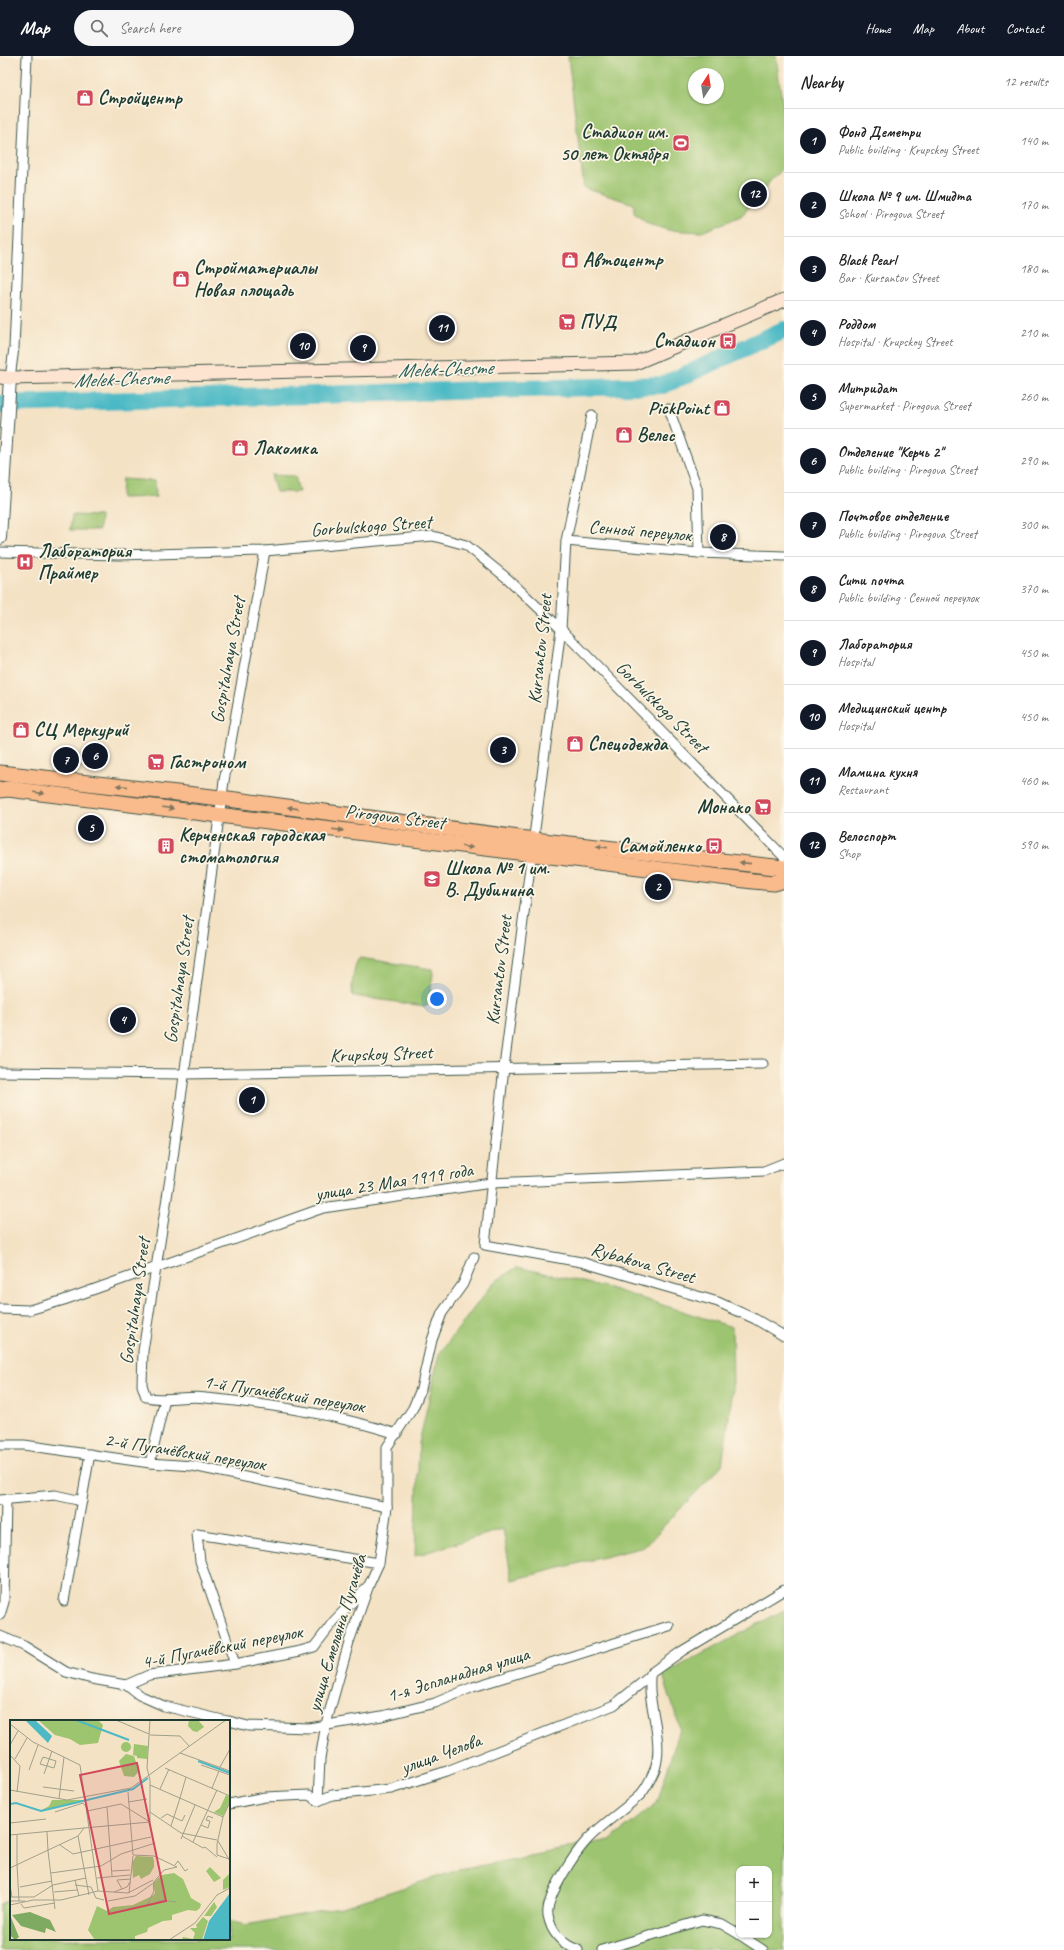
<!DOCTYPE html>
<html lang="en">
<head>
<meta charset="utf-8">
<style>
	:root { --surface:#fff; --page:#f6f6f6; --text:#222; --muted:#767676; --line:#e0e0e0; --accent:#111827 }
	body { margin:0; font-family:Caveat,sans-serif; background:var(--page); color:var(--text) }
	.controls { position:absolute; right:12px; bottom:12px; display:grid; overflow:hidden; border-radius:8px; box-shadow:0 1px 3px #0004 }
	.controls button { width:36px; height:36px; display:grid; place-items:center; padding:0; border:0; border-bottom:1px solid var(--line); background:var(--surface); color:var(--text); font:20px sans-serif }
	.compass { position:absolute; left:688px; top:12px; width:36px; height:36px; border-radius:50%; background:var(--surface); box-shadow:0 1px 3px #0004; rotate:12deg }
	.you { position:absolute; left:437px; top:943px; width:14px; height:14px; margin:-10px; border:3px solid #fff; border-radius:50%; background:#1a73e8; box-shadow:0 0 0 6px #1a73e833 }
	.badge { display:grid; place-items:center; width:26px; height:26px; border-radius:50%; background:var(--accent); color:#fff; font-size:13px; font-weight:700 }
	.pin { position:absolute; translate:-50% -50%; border:2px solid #fff; box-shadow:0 1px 4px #0006 }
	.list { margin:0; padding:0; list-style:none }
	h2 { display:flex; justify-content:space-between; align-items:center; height:52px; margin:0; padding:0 16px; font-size:17px }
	h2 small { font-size:13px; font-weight:400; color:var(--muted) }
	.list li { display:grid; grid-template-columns:26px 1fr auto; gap:12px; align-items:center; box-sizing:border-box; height:64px; padding:0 16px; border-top:1px solid var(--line) }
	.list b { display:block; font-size:15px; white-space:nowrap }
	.list p { margin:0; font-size:13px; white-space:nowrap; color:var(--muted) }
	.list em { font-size:13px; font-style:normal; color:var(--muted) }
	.icon { flex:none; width:22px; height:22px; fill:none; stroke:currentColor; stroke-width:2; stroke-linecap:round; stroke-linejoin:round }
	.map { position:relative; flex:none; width:784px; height:1894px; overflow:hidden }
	header { display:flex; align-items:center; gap:24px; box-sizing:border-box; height:56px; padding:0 20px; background:var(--accent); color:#fff }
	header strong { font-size:19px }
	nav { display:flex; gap:22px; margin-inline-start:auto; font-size:14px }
	.search { width:280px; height:36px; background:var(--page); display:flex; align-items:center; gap:10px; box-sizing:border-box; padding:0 14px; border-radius:22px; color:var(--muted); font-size:15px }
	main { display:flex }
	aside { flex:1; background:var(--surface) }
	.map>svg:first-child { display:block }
	.green { fill:#9dc46f; stroke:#5e8052; fill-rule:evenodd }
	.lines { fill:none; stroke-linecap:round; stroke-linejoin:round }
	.river { stroke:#4cb9c5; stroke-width:18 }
	.minor-casing { stroke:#3f564a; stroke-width:11 }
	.tertiary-casing { stroke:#3f564a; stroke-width:14 }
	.secondary-casing { stroke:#3f564a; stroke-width:15 }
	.primary-casing { stroke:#3f564a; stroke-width:17 }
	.minor { stroke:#fff; stroke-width:9 }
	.tertiary { stroke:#fff; stroke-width:12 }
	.secondary { stroke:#fde4d1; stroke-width:13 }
	.primary { stroke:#fabb8c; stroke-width:15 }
	.oneway { fill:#82765c }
	.labels { text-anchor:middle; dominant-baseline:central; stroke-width:3.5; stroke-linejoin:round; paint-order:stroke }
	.poi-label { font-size:19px; font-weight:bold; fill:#1f3d34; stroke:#fcf5e5; text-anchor:start }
	.street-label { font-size:19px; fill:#1f3d34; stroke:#fcf5e5 }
	.water-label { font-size:20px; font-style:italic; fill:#2a5c58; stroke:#fcf5e5 }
	.inset-river { fill:none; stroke:#4cb9c5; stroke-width:2 }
	.inset-road { fill:none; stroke:#9fa08b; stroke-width:1 }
	.view { fill:#d1495b; fill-opacity:0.15; stroke:#d1495b; stroke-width:2 }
	.inset-edge { fill:none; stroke:#1f3d34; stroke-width:2 }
</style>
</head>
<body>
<header>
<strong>Map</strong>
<div class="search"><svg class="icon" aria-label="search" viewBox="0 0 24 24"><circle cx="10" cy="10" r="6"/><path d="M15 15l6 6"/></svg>Search here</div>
<nav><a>Home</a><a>Map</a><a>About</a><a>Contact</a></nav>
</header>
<main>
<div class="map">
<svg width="784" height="1894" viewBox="0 0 784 1894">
	<rect width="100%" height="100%" fill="#fcf5e5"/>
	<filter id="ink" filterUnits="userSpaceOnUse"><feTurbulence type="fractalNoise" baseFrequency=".025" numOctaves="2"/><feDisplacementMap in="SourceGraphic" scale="8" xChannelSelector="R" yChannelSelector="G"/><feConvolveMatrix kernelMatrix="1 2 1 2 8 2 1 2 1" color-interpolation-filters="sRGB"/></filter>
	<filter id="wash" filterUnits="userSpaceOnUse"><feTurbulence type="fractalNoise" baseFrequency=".012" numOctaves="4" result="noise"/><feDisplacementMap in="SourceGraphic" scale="16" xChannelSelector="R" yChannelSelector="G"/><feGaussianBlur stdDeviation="0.9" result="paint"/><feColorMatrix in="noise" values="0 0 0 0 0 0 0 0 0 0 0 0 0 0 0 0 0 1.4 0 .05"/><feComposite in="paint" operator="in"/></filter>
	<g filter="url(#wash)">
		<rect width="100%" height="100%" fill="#f4e2c5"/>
		<g class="green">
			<path d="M 568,0 L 776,0 L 784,61 L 784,112 L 770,125 L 762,138 L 741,160 L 702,176 L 668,174 L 648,168 L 634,157 L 634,148 L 584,132 ZM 694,18 L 718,18 L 718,42 L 694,42 Z"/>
			<polygon points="271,419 295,420 299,436 276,436"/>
			<polygon points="122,423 155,425 156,441 121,442"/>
			<polygon points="72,459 100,460 99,474 70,474"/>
			<path d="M 360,902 L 432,913 L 433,918 L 428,949 L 425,950 L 353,940 C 350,934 354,905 360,902 Z"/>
			<polygon points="517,1211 609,1232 732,1271 733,1333 722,1409 644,1491 512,1524 503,1473 415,1500 419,1387 439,1298 493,1227"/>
			<path d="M 784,1554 L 784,1894 L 0,1894 L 0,1848 L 11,1844 L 11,1883 L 229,1883 L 229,1865 L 245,1869 L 339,1852 L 459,1814 L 610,1784 L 657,1747 L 680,1672 L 663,1619 ZM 739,1813 L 769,1813 L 769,1879 L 739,1879 Z"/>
		</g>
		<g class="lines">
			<polyline class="river" points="0,348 663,329 784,274"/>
		</g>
	</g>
	<g filter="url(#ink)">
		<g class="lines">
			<g class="minor-casing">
				<g id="minor">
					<polyline points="10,322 14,292 27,0"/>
					<polyline points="669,353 697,432 699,497"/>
					<polyline points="592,359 566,485 561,573 504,1011 485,1189 581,1206 718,1246 755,1263 784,1280"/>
					<polyline points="566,485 699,497 784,500"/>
					<path d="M 265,495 L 224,725 L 171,1116 L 143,1295 L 142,1329 L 146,1341 C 166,1346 186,1339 206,1342 C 271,1348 335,1358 397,1378"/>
					<polyline points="0,496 119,499 265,495 433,480 466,489 508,523 561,573 784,801"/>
					<polyline points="0,1016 184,1018 763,1008"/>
					<polyline points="0,1253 29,1254 64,1244 323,1152 491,1127 764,1115 784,1107"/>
					<polyline points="0,1389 24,1389 150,1407 193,1410 387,1451"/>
					<polyline points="150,1407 165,1343"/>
					<polyline points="0,1444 55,1439 82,1445"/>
					<polyline points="64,1545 90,1398"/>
					<polyline points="0,1559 4,1546 6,1444"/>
					<polyline points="0,1580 24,1590 66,1616 92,1623 126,1629 139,1639 164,1650 227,1665"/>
					<polyline points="235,1608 200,1505 197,1478 379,1507"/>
					<polyline points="126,1629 149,1619 235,1608 300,1595 314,1591 334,1565 367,1531"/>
					<polyline points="229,1665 248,1670 309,1672 382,1660 435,1647 473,1631 669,1570"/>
					<polyline points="318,1745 320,1703 326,1668 349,1586 369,1529 379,1507 387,1451 387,1391 413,1352 421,1333 432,1284 442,1257 463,1228 474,1201"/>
					<polyline points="229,1748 265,1741 309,1739 318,1745 332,1739 391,1733 447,1715 614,1649 649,1621"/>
					<polyline points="740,1879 763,1894"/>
					<path d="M 578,1894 C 562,1888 551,1876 548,1859 C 545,1842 575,1797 587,1784 C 603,1767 623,1755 640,1739 C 647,1732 651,1722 655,1713 C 663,1688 652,1660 650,1635 C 650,1628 649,1622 651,1617 L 682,1595 L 784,1534"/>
					<polyline points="602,1894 702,1864 722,1868 739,1878"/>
				</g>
			</g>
			<g class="tertiary-casing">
				<polyline id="tertiary" points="0,482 10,322"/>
			</g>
			<g class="secondary-casing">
				<polyline id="secondary" points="0,321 10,322 635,307 784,244"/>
			</g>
			<g class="primary-casing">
				<g id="primary">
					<polyline points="0,717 221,742 534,784 784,812"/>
					<path d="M 0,734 L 8,733 C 256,763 504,795 753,825 L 774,827 L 784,824"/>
				</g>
			</g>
			<use href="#minor" class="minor"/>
			<use href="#tertiary" class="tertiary"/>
			<use href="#secondary" class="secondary"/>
			<use href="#primary" class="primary"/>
		</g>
		<defs><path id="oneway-solid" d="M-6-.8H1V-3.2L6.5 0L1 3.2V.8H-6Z"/></defs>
		<g class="oneway">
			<use href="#oneway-solid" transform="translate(122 730) rotate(-174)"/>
			<use href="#oneway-solid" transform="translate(39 737) rotate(7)"/>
			<use href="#oneway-solid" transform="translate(168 752) rotate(7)"/>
			<use href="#oneway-solid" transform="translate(293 752) rotate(-172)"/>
			<use href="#oneway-solid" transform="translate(338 774) rotate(7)"/>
			<use href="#oneway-solid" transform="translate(467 791) rotate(7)"/>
			<use href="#oneway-solid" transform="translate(602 791) rotate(-174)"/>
			<use href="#oneway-solid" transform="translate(745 807) rotate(-174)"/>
		</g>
	</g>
	<defs>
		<g id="shop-square" transform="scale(0.9)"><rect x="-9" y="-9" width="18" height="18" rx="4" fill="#d1495b" stroke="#fcf5e5"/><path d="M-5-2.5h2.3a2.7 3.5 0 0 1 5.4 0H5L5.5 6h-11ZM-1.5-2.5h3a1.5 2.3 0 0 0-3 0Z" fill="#fff"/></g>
		<g id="stadium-square" transform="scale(0.9)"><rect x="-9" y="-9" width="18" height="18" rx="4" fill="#d1495b" stroke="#fcf5e5"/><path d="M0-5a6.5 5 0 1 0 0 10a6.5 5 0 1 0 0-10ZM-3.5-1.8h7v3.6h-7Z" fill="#fff"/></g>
		<g id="supermarket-square" transform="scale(0.9)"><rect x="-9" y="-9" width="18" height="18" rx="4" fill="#d1495b" stroke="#fcf5e5"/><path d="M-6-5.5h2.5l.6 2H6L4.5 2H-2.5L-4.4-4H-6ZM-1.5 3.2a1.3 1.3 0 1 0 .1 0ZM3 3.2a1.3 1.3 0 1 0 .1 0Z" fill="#fff"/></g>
		<g id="bus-square" transform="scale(0.9)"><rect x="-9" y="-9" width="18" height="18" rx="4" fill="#d1495b" stroke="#fcf5e5"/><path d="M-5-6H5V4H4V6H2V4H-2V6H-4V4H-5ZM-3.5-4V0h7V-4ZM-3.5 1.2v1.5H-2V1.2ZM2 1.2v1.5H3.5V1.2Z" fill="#fff"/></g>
		<g id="hospital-square" transform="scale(0.9)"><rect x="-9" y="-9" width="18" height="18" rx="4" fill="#d1495b" stroke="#fcf5e5"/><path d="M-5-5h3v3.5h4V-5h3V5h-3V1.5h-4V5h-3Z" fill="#fff"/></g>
		<g id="building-square" transform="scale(0.9)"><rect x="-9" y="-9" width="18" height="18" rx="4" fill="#d1495b" stroke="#fcf5e5"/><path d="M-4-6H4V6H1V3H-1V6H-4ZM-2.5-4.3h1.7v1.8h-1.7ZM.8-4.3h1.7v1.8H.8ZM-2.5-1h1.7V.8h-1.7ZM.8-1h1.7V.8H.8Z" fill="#fff"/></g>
		<g id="school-square" transform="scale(0.9)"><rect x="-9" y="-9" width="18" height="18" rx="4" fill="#d1495b" stroke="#fcf5e5"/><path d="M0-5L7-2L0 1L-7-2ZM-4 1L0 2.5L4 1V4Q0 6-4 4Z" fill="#fff"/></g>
	</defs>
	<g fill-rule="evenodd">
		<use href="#shop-square" x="85" y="42"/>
		<use href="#stadium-square" x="681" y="87"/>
		<use href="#shop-square" x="570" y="204"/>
		<use href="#shop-square" x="181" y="223"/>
		<use href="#supermarket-square" x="567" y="266"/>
		<use href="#bus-square" x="728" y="285"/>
		<use href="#shop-square" x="722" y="352"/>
		<use href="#shop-square" x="624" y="379"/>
		<use href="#shop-square" x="240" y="392"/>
		<use href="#hospital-square" x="25" y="506"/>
		<use href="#shop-square" x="21" y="674"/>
		<use href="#shop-square" x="575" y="688"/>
		<use href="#supermarket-square" x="156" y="706"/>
		<use href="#supermarket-square" x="763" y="751"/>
		<use href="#building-square" x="166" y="790"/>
		<use href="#bus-square" x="714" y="790"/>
		<use href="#school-square" x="432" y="823"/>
	</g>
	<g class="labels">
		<g class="poi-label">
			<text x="98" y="42">Стройцентр</text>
			<text x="668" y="76" text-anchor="end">Стадион им.<tspan x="668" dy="22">50 лет Октября</tspan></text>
			<text x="583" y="204">Автоцентр</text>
			<text x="194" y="212">Стройматериалы<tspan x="194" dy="22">Новая площадь</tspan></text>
			<text x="580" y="266">ПУД</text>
			<text x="715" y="285" text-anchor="end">Стадион</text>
			<text x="709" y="352" text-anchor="end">PickPoint</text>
			<text x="637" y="379">Велес</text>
			<text x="253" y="392">Лакомка</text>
			<text x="38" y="495">Лаборатория<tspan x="38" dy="22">Праймер</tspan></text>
			<text x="34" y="674">СЦ Меркурий</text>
			<text x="588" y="688">Спецодежда</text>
			<text x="169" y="706">Гастроном</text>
			<text x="750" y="751" text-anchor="end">Монако</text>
			<text x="179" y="779">Керченская городская<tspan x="179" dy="22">стоматология</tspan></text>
			<text x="701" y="790" text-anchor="end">Самойленко</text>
			<text x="445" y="812">Школа № 1 им.<tspan x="445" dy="22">В. Дубинина</tspan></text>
		</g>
		<g class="street-label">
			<text transform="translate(371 470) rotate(-4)">Gorbulskogo Street</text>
			<text transform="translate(640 475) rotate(5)">Сенной переулок</text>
			<text transform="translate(540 593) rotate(-84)">Kursantov Street</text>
			<text transform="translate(228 604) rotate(-80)">Gospitalnaya Street</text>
			<text transform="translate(662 651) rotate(45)">Gorbulskogo Street</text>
			<text transform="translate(395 761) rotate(7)">Pirogova Street</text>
			<text transform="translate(499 914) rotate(-83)">Kursantov Street</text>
			<text transform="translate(179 924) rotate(-82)">Gospitalnaya Street</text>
			<text transform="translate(381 998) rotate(-2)">Krupskoy Street</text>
			<text transform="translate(394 1126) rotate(-9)">улица 23 Мая 1919 года</text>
			<text transform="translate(643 1207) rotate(16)">Rybakova Street</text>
			<text transform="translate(135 1245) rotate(-82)">Gospitalnaya Street</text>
			<text transform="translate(284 1338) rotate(9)">1-й Пугачёвский переулок</text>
			<text transform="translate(185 1396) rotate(9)">2-й Пугачёвский переулок</text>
			<text transform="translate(337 1577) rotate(-73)">улица Емельяна Пугачёва</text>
			<text transform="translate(222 1591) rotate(-11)">4-й Пугачёвский переулок</text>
			<text transform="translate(458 1619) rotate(-17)">1-я Эспланадная улица</text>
			<text transform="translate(441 1698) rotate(-20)">улица Челова</text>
		</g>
		<g class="water-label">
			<text transform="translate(445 313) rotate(-2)">Melek-Chesme</text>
			<text transform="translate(121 323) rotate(-2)">Melek-Chesme</text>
		</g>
	</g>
	<g transform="translate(10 1664)">
		<rect width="220" height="220" fill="#f4e2c5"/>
		<path d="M 28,0 L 88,0 L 93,5 L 88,23 L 70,25 L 60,19 L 45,15 ZM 179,0 L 188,0 L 194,7 L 187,12 L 183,11 L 178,6 ZM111 27a5 5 0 1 1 10 0a5 5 0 1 1-10 0ZM 124,24 L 138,26 L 137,39 L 127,38 L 127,36 L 123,35 ZM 116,34 L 124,36 L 129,51 L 124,57 L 114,56 L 109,41 ZM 216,75 L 220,77 L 220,81 L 213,96 L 204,92 L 210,88 ZM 42,80 L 72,80 L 72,81 L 30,91 L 39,86 ZM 126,136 L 143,137 L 144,141 L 144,147 L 140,154 L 131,159 L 129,155 L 123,158 L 122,143 ZM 200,147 L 211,158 L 204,162 L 196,151 ZM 164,153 L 173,159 L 181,178 L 191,184 L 190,188 L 186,191 L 178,190 L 162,195 L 162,200 L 153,201 L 138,208 L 137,212 L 125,216 L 125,220 L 85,220 L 78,210 L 87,186 L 97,191 L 103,187 L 123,185 L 142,176 L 145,173 L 143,163 L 152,155 ZM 220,153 L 220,167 L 213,170 L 213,160 ZM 204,182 L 207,187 L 201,196 L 194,196 ZM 193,197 L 198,201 L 192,220 L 172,220 L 173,217 L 183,219 L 185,213 L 180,208 L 187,208 L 186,205 Z" fill="#9dc46f"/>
		<path d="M 20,192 L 40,200 L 46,212 L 36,208 L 35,213 L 11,206 L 2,195 ZM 0,195 L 9,217 L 5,220 L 0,215 Z" fill="#7eaa62"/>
		<path d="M 15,0 L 25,0 L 42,16 L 38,23 ZM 220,173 L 220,220 L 193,220 L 199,201 Z" fill="#4cb9c5"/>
		<path class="inset-river" d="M 66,0 L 119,20M 188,41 L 220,53M 0,84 L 6,83 L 31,91 L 123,69 L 138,58"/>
		<path class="inset-road" d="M 106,0 L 139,14M 140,0 L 137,48 L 140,60 L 140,102M 0,4 L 23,22 L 70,45 L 88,171M 140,15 L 170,16 L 179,26M 0,25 L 8,11M 170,33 L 220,51M 0,35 L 10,46 L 7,72M 33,37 L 46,41 L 44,48 L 30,44 ZM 5,39 L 17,18M 191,45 L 220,55M 210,47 L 220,29M 155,48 L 220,76M 19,50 L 28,25M 34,54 L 42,31M 140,65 L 213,97M 33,67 L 64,71M 202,68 L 209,51M 150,69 L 159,49M 0,70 L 57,80 L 121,68 L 216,0M 118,72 L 123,135 L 144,136 L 167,147 L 154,150 L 143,163 L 144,171 L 138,183 L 141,185 L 151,180 L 166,182M 170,78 L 176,57M 49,79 L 54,37M 118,82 L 137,79M 97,87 L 102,156M 77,91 L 111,84 L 140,102M 45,92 L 73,83 L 77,88M 140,92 L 171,113 L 207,120M 151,98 L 157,94 L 172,101 L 175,95M 0,103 L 36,99M 191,105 L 198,108 L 200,101 L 196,100 L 198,96 L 203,98M 161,106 L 170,78M 37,112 L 38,131M 0,115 L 74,108M 68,116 L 79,175M 172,116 L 193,128 L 195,127 L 207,137M 171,119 L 185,85M 208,121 L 220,141M 183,122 L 207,70M 50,125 L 63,134 L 141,117M 38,131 L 45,189M 219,139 L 207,135 L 207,124 L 213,97 L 220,82M 7,145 L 9,181M 7,145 L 7,115M 165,145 L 168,141 L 175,151 L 178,149M 0,148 L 68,116 L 74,108 L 140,102M 102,151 L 120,150M 41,153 L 91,146 L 111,134 L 145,123M 87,158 L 120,155M 65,160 L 69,176M 0,165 L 2,177M 43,165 L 76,158M 65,165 L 81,167 L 86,178 L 94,180M 10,167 L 42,161M 112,169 L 107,160 L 121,159M 44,172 L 67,170M 104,172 L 117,167 L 120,162M 119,173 L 123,136M 0,177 L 24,177 L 43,165M 0,181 L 15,181M 98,181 L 125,176 L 142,164M 11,184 L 14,188 L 45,183M 0,185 L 23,180 L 51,180 L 88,171 L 118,173 L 143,160M 159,220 L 185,203 L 207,175 L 220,168"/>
		<path class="view" d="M 127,43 L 156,181 L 99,194 L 70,55 Z"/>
		<rect width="220" height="220" class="inset-edge"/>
	</g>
</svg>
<div class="controls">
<button>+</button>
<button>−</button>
</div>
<svg class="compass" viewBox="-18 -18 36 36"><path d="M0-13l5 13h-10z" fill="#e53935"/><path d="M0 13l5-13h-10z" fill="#767676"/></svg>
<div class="you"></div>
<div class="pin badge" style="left:252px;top:1044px">1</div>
<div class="pin badge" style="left:658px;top:831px">2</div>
<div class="pin badge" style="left:503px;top:694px">3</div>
<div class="pin badge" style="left:123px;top:964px">4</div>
<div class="pin badge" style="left:91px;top:772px">5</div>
<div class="pin badge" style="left:95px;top:700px">6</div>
<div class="pin badge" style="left:66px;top:704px">7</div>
<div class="pin badge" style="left:723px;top:481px">8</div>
<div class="pin badge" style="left:363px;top:292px">9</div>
<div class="pin badge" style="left:303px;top:290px">10</div>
<div class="pin badge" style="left:442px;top:272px">11</div>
<div class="pin badge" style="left:754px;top:138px">12</div>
</div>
<aside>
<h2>Nearby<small>12 results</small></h2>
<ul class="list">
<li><span class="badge">1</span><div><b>Фонд Деметри</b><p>Public building · Krupskoy Street</p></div><em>140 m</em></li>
<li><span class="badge">2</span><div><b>Школа № 9 им. Шмидта</b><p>School · Pirogova Street</p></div><em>170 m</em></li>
<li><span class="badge">3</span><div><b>Black Pearl</b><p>Bar · Kursantov Street</p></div><em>180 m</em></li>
<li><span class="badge">4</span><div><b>Роддом</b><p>Hospital · Krupskoy Street</p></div><em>210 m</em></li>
<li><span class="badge">5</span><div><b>Митридат</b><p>Supermarket · Pirogova Street</p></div><em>260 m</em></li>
<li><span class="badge">6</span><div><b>Отделение &quot;Керчь 2&quot;</b><p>Public building · Pirogova Street</p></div><em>290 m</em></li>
<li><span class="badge">7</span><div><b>Почтовое отделение</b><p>Public building · Pirogova Street</p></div><em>300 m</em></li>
<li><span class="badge">8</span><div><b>Сити почта</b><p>Public building · Сенной переулок</p></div><em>370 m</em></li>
<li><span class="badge">9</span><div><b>Лаборатория</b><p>Hospital</p></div><em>450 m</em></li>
<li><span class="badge">10</span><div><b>Медицинский центр</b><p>Hospital</p></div><em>450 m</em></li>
<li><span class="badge">11</span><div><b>Мамина кухня</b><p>Restaurant</p></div><em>460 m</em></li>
<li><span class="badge">12</span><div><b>Велоспорт</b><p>Shop</p></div><em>590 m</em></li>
</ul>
</aside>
</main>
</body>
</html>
